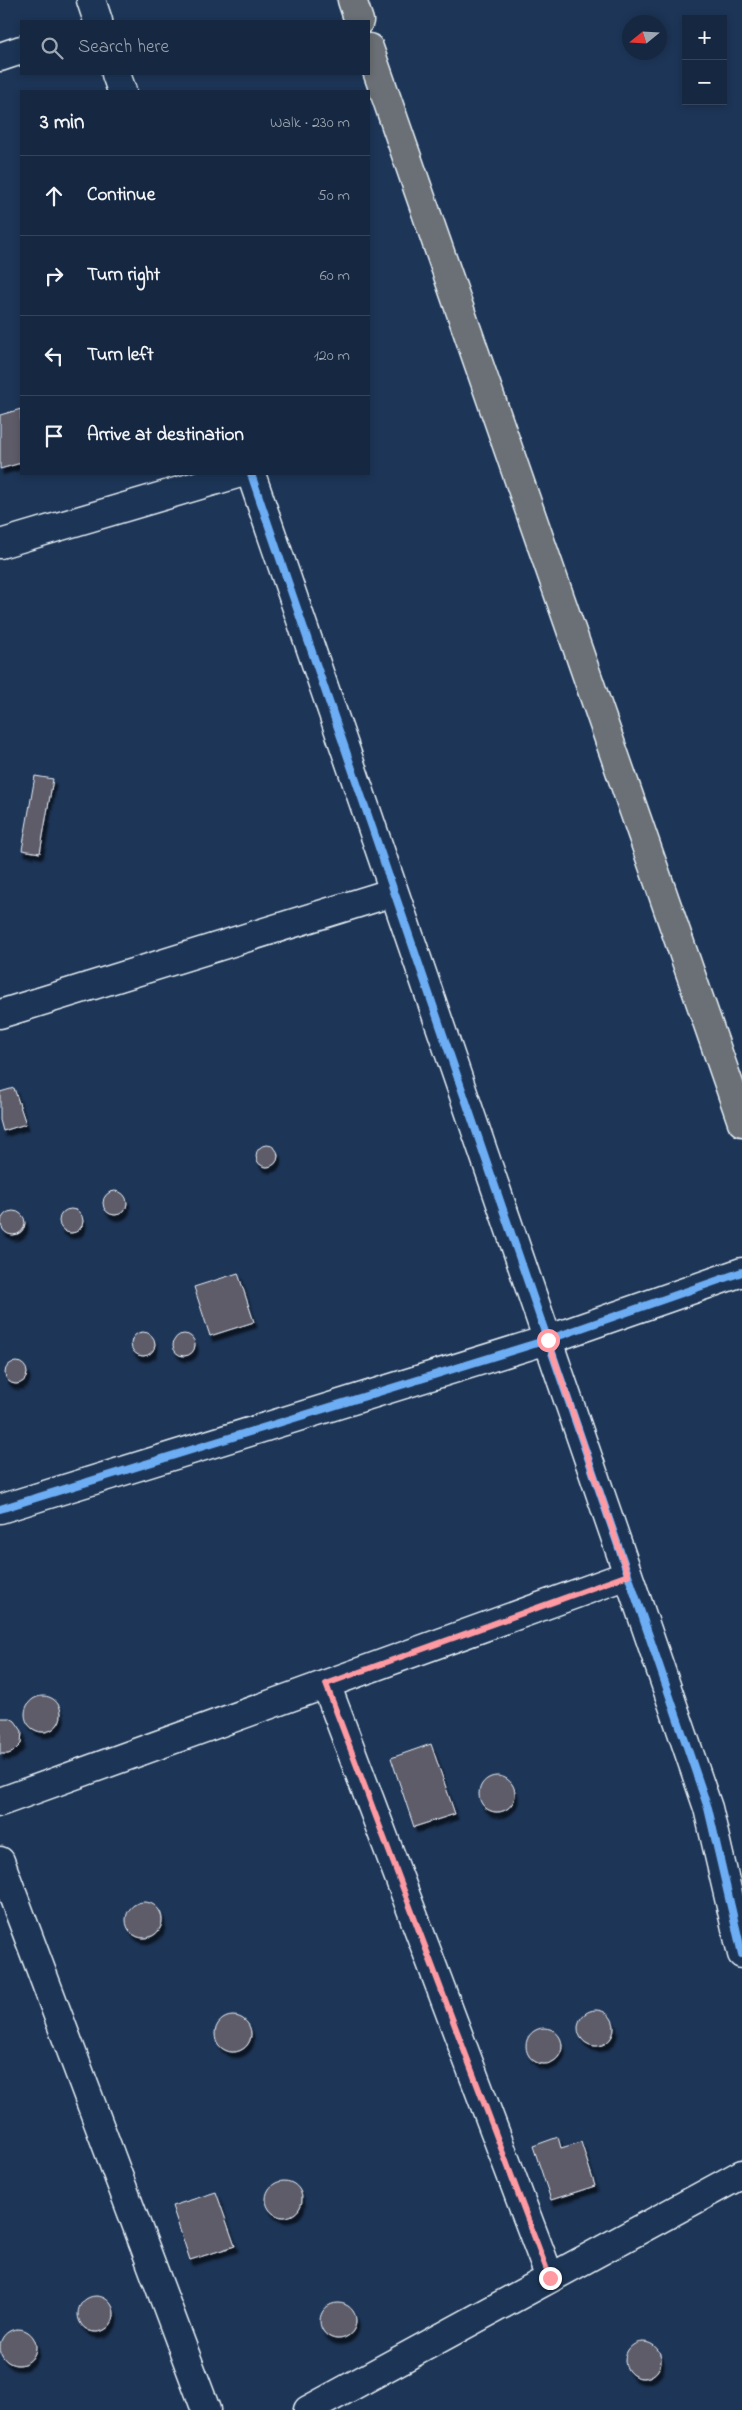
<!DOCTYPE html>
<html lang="en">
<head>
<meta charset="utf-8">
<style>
  :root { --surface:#162841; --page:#23344c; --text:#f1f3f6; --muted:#9ea6b1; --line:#35445a }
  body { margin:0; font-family:"Indie Flower",sans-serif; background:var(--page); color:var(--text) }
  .controls { position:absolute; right:15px; top:15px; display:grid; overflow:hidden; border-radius:0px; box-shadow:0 2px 8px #0003 }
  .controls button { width:45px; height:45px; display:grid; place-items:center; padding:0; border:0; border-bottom:1px solid var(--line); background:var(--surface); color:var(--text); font:25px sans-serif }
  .compass { position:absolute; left:622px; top:15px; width:45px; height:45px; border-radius:50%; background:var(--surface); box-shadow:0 2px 8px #0003; rotate:252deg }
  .stop { position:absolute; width:15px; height:15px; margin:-11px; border:4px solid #ff9aa2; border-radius:50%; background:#fff }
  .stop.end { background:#ff9aa2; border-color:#fff; box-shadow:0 1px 5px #0008 }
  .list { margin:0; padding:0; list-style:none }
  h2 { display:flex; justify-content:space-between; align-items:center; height:65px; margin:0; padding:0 20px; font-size:21px }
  h2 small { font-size:16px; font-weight:400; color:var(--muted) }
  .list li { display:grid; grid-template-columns:32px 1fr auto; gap:15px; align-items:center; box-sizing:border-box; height:80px; padding:0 20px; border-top:1px solid var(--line) }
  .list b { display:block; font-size:19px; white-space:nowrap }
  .list em { font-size:16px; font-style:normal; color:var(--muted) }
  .icon { flex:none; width:28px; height:28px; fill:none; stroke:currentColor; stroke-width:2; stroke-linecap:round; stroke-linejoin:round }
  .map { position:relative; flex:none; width:742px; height:2410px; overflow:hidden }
  .search { position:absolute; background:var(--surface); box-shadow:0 2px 8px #0003; left:20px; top:20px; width:350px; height:55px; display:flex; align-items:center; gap:12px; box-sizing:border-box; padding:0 18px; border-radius:0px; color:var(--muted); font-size:19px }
  .panel { position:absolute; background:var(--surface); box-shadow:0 2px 8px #0003; left:20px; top:90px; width:350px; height:385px; border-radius:0px }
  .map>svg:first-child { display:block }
  .building { fill:#5f5c6b; stroke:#e8f1f8; filter:url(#shadow) }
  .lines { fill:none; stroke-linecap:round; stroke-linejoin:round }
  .minor-casing { stroke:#e8f1f8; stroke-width:31 }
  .major-casing { stroke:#e8f1f8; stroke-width:31 }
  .minor { stroke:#1d3557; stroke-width:28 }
  .major { stroke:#6a7074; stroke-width:28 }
  .cycleway-casing { stroke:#1d3557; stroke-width:11 }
  .cycleway { stroke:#6dadf4; stroke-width:8 }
  .route { stroke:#ff9aa2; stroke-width:6 }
</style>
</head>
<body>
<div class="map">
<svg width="742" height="2410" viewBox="0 0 742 2410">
  <defs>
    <filter id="shadow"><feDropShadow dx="3" dy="5.5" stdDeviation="1" flood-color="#0009"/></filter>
  </defs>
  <rect width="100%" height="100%" fill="#1d3557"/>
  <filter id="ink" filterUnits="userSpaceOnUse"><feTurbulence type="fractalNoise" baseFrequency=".02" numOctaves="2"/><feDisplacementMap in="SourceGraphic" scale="10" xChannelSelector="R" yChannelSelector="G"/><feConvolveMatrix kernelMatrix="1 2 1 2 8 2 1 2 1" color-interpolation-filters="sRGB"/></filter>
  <g filter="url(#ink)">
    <path class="building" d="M21,409V463L0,469V415Z
      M35,776L53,779L40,853L22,850Z
      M14,1088L26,1124L3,1131L0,1120V1092Z
      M256 1156a11 11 0 1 1 22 0a11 11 0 1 1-22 0Z
      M103 1203a12 12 0 1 1 24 0a12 12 0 1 1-24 0Z
      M59 1221a12 12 0 1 1 24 0a12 12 0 1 1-24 0Z
      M1 1223a12 12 0 1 1 24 0a12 12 0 1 1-24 0Z
      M238,1273L254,1322L210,1336L194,1287Z
      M131 1344a12 12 0 1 1 24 0a12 12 0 1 1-24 0Z
      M173 1345a11 11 0 1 1 22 0a11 11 0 1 1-22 0Z
      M5 1373a11 11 0 1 1 22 0a11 11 0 1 1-22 0Z
      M25 1714a18 18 0 1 1 36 0a18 18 0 1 1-36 0Z
      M0,1718H10L15,1721L22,1731L21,1744L13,1752L8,1754H0Z
      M431,1744L455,1814L414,1827L391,1758Z
      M479 1794a18 18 0 1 1 36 0a18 18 0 1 1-36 0Z
      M126 1920a18 18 0 1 1 36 0a18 18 0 1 1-36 0Z
      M578 2028a18 18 0 1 1 36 0a18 18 0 1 1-36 0Z
      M215 2034a18 18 0 1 1 36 0a18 18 0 1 1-36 0Z
      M526 2046a18 18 0 1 1 36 0a18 18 0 1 1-36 0Z
      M558,2137L561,2148L581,2142L595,2186L551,2200L533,2146Z
      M266 2199a18 18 0 1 1 36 0a18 18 0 1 1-36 0Z
      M216,2192L235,2246L190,2260L172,2206Z
      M78 2314a18 18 0 1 1 36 0a18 18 0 1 1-36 0Z
      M320 2321a18 18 0 1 1 36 0a18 18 0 1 1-36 0Z
      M0 2347a18 18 0 1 1 36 0a18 18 0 1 1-36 0Z
      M625 2360a18 18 0 1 1 36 0a18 18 0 1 1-36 0Z"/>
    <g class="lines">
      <defs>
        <path id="minor" d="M91,0L98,21
          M0,57L21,50
          M116,74L122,91
          M251,474L708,1808L742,1954
          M0,544L237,474
          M0,1014L394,892
          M0,1509L547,1340L742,1272
          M326,1684L550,2278
          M0,1802L628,1575
          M0,1861L206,2410
          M308,2410L742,2174"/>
        <path id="major" d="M352,0L359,21
          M369,48L742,1122"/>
      </defs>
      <use href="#minor" class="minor-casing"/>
      <use href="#major" class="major-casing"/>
      <use href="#minor" class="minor"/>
      <use href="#major" class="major"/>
      <defs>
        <path id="cycleway" d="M251,474L708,1808L742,1954
          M0,1509L547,1340L742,1272"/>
      </defs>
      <use href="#cycleway" class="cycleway-casing"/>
      <use href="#cycleway" class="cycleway"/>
    </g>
  </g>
  <g class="lines" filter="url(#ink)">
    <path class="route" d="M548,1340L628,1575L326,1684L550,2278"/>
  </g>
</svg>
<div class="controls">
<button>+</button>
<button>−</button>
</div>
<svg class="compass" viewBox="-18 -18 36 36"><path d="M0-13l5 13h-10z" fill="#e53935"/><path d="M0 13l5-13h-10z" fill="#9ea6b1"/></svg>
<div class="stop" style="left:548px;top:1340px"></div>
<div class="stop end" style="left:550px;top:2278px"></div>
<div class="search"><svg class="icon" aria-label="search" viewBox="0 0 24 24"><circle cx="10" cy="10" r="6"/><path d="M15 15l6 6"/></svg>Search here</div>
<section class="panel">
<h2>3 min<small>Walk · 230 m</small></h2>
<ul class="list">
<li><svg class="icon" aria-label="ahead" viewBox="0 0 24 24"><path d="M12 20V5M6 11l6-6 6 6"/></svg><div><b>Continue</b></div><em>50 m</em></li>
<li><svg class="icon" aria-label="right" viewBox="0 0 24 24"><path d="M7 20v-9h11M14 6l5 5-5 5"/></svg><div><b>Turn right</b></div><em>60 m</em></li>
<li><svg class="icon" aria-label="left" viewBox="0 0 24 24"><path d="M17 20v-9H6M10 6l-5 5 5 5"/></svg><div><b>Turn left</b></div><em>120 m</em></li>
<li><svg class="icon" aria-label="arrive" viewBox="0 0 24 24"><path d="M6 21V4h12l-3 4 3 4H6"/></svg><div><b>Arrive at destination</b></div></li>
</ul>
</section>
</div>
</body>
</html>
